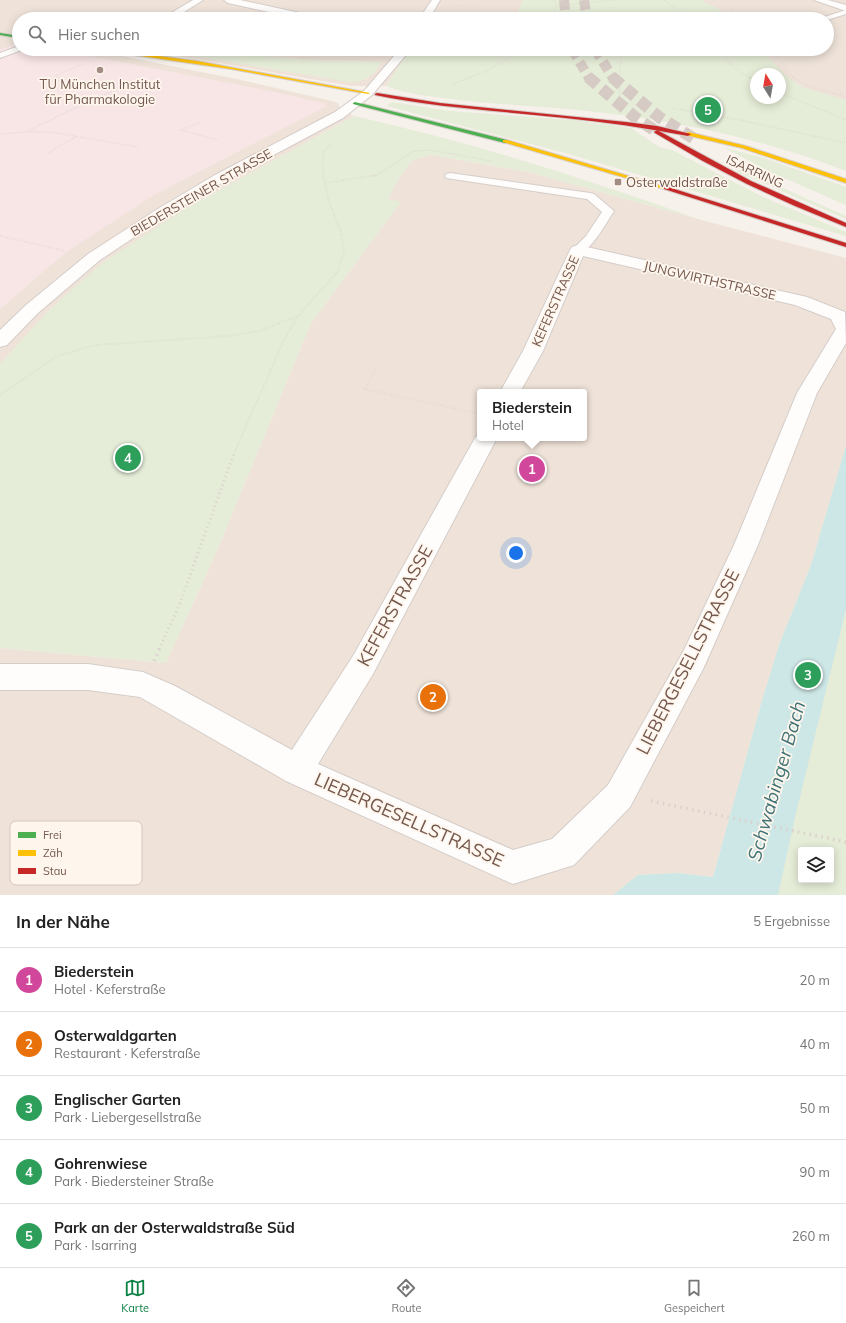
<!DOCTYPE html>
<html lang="de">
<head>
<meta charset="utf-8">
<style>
  :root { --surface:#fff; --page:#f6f6f6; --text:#222; --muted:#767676; --line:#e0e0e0; --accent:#0b8043 }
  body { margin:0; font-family:Mulish,sans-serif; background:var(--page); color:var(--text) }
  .controls { position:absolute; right:12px; bottom:12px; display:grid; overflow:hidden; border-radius:4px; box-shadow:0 2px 10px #0003 }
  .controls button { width:36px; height:36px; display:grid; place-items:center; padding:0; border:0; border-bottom:1px solid var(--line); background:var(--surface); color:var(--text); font:20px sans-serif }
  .compass { position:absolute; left:750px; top:68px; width:36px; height:36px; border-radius:50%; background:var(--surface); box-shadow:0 2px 10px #0003; rotate:349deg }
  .you { position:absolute; left:516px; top:553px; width:14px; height:14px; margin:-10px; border:3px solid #fff; border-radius:50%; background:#1a73e8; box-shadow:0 0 0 6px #1a73e833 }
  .badge { display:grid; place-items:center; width:26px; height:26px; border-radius:50%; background:var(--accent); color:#fff; font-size:13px; font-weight:700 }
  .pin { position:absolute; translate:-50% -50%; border:2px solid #fff; box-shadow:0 1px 4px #0006 }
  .popup { position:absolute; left:477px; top:389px; width:110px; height:52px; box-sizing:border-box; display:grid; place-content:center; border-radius:4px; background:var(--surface); filter:drop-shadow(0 1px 3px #0005); font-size:13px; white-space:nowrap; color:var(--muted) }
  .popup b { font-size:15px; color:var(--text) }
  .popup::after { content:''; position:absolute; left:50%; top:100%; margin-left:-8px; border:8px solid transparent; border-top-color:var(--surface) }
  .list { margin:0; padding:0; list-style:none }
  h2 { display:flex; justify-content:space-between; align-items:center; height:52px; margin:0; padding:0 16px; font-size:17px }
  h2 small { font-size:13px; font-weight:400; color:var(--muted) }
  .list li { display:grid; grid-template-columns:26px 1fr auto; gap:12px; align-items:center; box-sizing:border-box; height:64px; padding:0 16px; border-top:1px solid var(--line) }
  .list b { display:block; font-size:15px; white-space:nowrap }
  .list p { margin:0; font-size:13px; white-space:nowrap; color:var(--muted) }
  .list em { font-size:13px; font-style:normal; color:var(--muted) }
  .icon { flex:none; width:22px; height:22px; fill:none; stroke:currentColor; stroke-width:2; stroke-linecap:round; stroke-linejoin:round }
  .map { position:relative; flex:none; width:846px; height:895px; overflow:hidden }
  .search { position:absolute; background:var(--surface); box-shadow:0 2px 10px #0003; left:12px; right:12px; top:12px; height:44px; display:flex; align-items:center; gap:10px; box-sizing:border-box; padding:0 14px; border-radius:22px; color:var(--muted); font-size:15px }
  .sheet { height:372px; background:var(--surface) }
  nav { display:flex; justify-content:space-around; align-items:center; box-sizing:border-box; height:56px; border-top:1px solid var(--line); background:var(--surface); font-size:11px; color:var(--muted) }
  nav a { display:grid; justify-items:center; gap:2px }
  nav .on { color:var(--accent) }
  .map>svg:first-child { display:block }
  .residential { fill:#efe3d9; fill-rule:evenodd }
  .medical { fill:#f8e5e6 }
  .green { fill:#e5ecd7; fill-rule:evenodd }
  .water { fill:#cde6e6 }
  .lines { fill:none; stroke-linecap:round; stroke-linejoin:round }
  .highway-tunnel-far1 { stroke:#d6cac4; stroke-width:10; stroke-dasharray:10 5; stroke-linecap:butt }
  .highway-tunnel { stroke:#d6cac4; stroke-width:12; stroke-dasharray:12 6; stroke-linecap:butt }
  .lane-casing { stroke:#d5cdc9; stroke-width:2 }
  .street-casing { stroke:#d5cdc9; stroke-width:2 }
  .fast-casing { stroke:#d6cdc8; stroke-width:2 }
  .slow-casing { stroke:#d6cdc8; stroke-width:2 }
  .jam-casing { stroke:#d6cdc8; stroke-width:2 }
  .path-far4 { stroke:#dad1ce; stroke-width:1; stroke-dasharray:0.5 1.5; stroke-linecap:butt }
  .path-far3 { stroke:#dad1ce; stroke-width:1.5; stroke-dasharray:0.5 1.5; stroke-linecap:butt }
  .path-far2 { stroke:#dad1ce; stroke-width:2; stroke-dasharray:0.5 2; stroke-linecap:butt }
  .path-far1 { stroke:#dad1ce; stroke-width:3; stroke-dasharray:1 3.5; stroke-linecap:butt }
  .path { stroke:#dad1ce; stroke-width:3.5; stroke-dasharray:1.5 4.5; stroke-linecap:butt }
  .lane { fill:#fefdfc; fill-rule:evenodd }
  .street { fill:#fefdfc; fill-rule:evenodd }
  .fast { fill:#4caf50; fill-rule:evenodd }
  .slow { fill:#ffc107; fill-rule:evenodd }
  .jam { fill:#c62828; fill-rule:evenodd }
  .poi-dot { fill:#a28d84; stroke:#fef6ed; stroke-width:1.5 }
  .labels { text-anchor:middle; stroke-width:3.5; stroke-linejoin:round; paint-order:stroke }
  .far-poi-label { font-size:13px; fill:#74574d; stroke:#fef6ed }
  .far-street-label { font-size:13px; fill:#74574d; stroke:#fef6ed }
  .near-street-label { font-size:18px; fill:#74574d; stroke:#fef6ed }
  .near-water-label { font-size:19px; font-style:italic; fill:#417478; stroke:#fef6ed }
  .key { fill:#fef6ed; stroke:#d5c6bd; stroke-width:1 }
  .key-label { font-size:11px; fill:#74574d }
</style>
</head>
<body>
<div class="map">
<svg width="846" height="895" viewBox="0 0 846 895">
  <rect width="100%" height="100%" fill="#f6f1eb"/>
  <path class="residential" d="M0,0H523L515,19H19V49H87L241,80L332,101L338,103L340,108L354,116L182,211L0,364Z
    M693,0H846V108L780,82V74L733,49H827V19H708Z
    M96,49H411L386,86H351L155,52Z
    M431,155L529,172L698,219L846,258V446L811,565L779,645L761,704L713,877L677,873L638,875L613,895H0V648L166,663L216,553L311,323L400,203L387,200L399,178L413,160ZM480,392H584V438H480Z"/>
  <path class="medical" d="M15,44L19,45V49H45L106,59L265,90L323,103L327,106L154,195L65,253L0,309V50Z"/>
  <path class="green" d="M523,0H701L719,9L725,19H515Z
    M151,49H190L307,60L382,62C373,75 366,83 349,82Z
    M411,49H753L767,56L785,75L802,87L846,100V171C763,139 675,120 587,111C541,106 496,105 451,99C428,96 406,94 386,86ZM756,74H780V98H756Z
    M392,102L450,111L571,120L631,128L659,147L672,150L761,196L846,232V236L569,154L387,106Z
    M354,116C470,142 585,178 698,219L529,172L431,155L413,160L399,178L388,199L401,202L311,323L216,553L166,663L0,648V364L50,309L102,263L182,211Z
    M725,148L764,158L846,187V205L768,171Z
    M742,170L846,216V219L736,171Z
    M846,446V895H613L638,875L677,873L713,877L761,704L779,645L811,565ZM801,850H831V880H801Z"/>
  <path class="water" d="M846,446V609L796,813L778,895H613L638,875L677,873L713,877L761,704L779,645L811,565Z"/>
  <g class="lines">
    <path class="highway-tunnel-far1" d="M564,0L566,19
      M584,0L587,19
      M572,49L589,78
      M595,49L613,78"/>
    <path class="highway-tunnel" d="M588,77L636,118L657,132
      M612,77L659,117L696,140"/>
    <defs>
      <path id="lane" d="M846,10V14L827,20L818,19Z
        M19,46V49L22,50L0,58V53Z
        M450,173L590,193L594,194L614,211C606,223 592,250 578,254L572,250L586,236L602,212L587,199L446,178L445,176L446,174Z"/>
      <path id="street" d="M193,0H203L173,19H161Z
        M224,0H240L314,16L319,19H301L228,3Z
        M432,0H440L429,19H419Z
        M814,0H828L846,5V11Z
        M400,49H411L372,95L343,118L225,181L166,216L100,260L38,313L7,345L0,347V330L26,305L88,254L156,210L215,175L335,112L364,91Z
        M578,245L807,297L845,312L846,343L817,393L758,545L704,667L630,807L574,865L513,884L286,781L140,697L88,690H0V664H88L143,672L175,686L292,750L353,656L475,438L480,432V438H497L373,674L318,764L513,850L552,839L608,785L684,650L734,545L797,393L836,329L831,319L795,305L583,256L543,351L520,392H500L523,351L570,250L572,247Z"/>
      <path id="fast" d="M0,33L19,36V38L0,35Z
        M355,102L507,140L508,141L505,143L353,104V103Z"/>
      <path id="slow" d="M92,49L128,52L197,61L370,93L368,94L231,69Z
        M688,132L746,146L846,179V183L742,148L686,135L685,134Z
        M503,140H507L669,188L664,189L503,142Z"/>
      <path id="jam" d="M377,93L440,103L626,122L657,126L691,134L688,136C647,128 606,122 565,118C502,111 438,108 375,95V94Z
        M657,130L751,181L846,223V227L795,206L747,184L701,160L655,133L654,132Z
        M664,187H668L846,243V247L664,189Z"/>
    </defs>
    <use href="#lane" class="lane-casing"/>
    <use href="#street" class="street-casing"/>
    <use href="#fast" class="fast-casing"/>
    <use href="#slow" class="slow-casing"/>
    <use href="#jam" class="jam-casing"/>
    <path class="path-far4" d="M664,0L690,19
      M454,5L472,7L483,5L486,0
      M556,6L615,0
      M730,8L734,11L730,15L736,19
      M552,19L556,6L554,0
      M718,49L734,68L751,78
      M766,49L778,58L794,78
      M299,58L370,60
      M57,78L55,76L82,64
      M468,78L486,71L524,49
      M620,78L621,49"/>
    <path class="path-far3" d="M56,77L60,82
      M749,77L756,81
      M792,77L808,86L846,97
      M453,84L471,77
      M114,91L95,98L26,132H51L138,147
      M780,93L846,120
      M620,102V77
      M672,108L740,120L846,143
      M200,122L181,130L218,140
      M0,134L26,132
      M48,153L77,136
      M323,176V152L332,144
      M372,176L377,175L414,151L430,150L492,161"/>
    <path class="path-far2" d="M326,183L377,175
      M0,236L66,251
      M376,369L365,389L480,414
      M0,395L57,356L96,345L228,336L259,331L298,316
      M234,454L283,342L298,316L338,271L344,252L341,232L328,199L323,175"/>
    <path class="path-far1" d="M159,649L179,606L234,453"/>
    <path class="path" d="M154,661L160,648
      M651,801L846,842"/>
    <use href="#lane" class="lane"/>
    <use href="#street" class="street"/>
    <use href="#fast" class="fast"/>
    <use href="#slow" class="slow"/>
    <use href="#jam" class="jam"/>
  </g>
  <g class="poi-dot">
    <circle cx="100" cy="70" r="4"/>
    <rect x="614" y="178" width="8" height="8" rx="2"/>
  </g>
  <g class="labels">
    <g class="far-poi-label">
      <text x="100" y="89">TU München Institut<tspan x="100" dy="15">für Pharmakologie</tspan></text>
      <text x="626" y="187" text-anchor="start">Osterwaldstraße</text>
    </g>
    <g class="far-street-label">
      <text transform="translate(755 171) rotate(25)" y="5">ISARRING</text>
      <text transform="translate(201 192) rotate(-30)" y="5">BIEDERSTEINER STRASSE</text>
      <text transform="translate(710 280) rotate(13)" y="5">JUNGWIRTHSTRASSE</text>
      <text transform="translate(555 301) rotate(-66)" y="5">KEFERSTRASSE</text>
    </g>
    <g class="near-street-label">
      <text transform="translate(395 606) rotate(-61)" y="6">KEFERSTRASSE</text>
      <text transform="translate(688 662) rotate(-63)" y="6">LIEBERGESELLSTRASSE</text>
      <text transform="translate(409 820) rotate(24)" y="6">LIEBERGESELLSTRASSE</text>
    </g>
    <g class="near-water-label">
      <text transform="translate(776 781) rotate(-74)" y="7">Schwabinger Bach</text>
    </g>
  </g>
  <rect x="10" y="821" width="132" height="64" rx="6" class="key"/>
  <rect x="18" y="832" width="18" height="6" fill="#4caf50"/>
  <rect x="18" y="850" width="18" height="6" fill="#ffc107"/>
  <rect x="18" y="868" width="18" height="6" fill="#c62828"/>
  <g class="key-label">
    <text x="43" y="839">Frei</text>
    <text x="43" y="857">Zäh</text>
    <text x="43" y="875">Stau</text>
  </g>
</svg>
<div class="controls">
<button><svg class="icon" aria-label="layers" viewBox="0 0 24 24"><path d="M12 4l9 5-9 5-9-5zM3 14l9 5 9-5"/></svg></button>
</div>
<svg class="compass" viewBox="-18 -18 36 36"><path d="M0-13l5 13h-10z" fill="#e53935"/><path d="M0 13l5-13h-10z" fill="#767676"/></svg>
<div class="you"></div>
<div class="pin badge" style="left:532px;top:469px;background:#d1479c">1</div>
<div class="popup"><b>Biederstein</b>Hotel</div>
<div class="pin badge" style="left:433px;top:697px;background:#e8710a">2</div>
<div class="pin badge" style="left:808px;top:675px;background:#2e9e5b">3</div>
<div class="pin badge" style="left:128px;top:458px;background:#2e9e5b">4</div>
<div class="pin badge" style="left:708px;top:110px;background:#2e9e5b">5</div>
<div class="search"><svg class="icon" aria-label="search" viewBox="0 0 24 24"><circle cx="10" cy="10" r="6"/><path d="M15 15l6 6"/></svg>Hier suchen</div>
</div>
<section class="sheet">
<h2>In der Nähe<small>5 Ergebnisse</small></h2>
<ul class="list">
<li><span class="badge" style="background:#d1479c">1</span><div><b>Biederstein</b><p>Hotel · Keferstraße</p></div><em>20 m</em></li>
<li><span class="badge" style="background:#e8710a">2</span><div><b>Osterwaldgarten</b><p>Restaurant · Keferstraße</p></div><em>40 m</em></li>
<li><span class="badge" style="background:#2e9e5b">3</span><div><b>Englischer Garten</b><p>Park · Liebergesellstraße</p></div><em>50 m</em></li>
<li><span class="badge" style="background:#2e9e5b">4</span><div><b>Gohrenwiese</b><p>Park · Biedersteiner Straße</p></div><em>90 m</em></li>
<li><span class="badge" style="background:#2e9e5b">5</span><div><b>Park an der Osterwaldstraße Süd</b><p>Park · Isarring</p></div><em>260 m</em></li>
</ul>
</section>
<nav>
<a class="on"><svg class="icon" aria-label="map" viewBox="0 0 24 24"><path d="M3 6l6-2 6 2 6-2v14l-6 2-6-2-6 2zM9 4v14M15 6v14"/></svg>Karte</a>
<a><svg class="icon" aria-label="directions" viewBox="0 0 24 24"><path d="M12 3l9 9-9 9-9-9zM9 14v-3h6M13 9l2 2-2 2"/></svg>Route</a>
<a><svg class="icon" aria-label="saved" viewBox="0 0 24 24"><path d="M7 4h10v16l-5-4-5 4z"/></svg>Gespeichert</a>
</nav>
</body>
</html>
